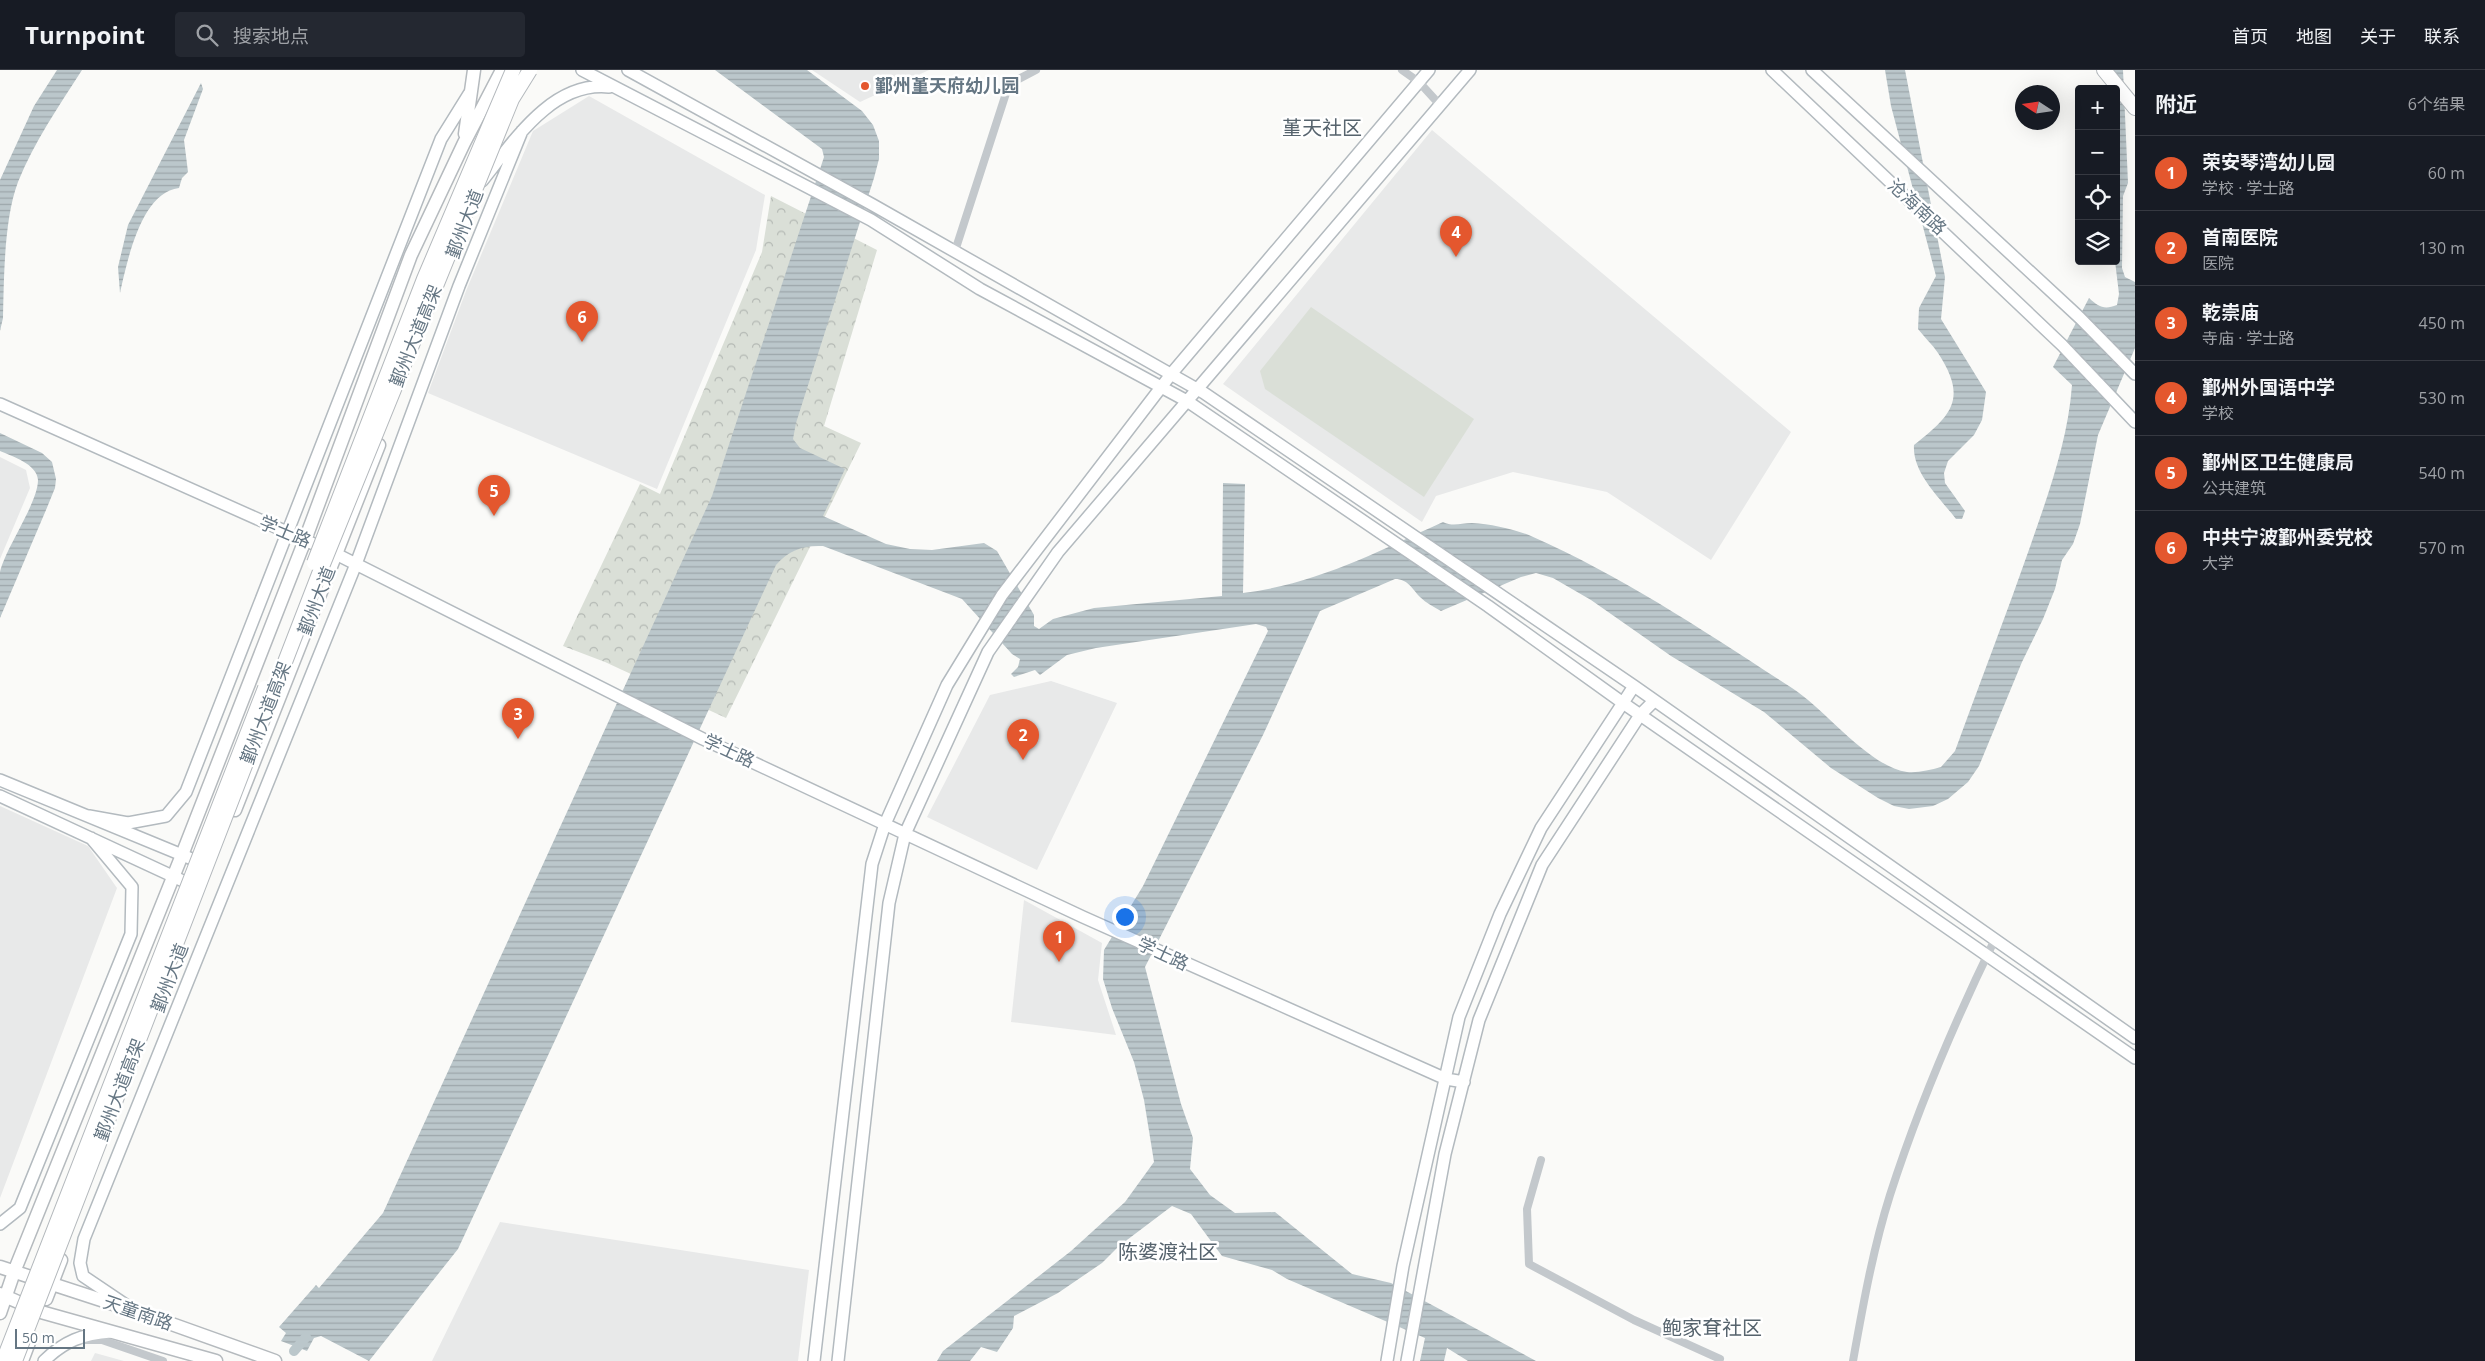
<!DOCTYPE html>
<html lang="zh">
<head>
<meta charset="utf-8">
<style>
  :root { --surface:#171b24; --page:#242831; --text:#f1f3f6; --muted:#9ea1a6; --line:#363941; --accent:#e4572e }
  body { margin:0; font-family:"Open Sans","Noto Sans SC",sans-serif; background:var(--page); color:var(--text) }
  .controls { position:absolute; right:15px; top:15px; display:grid; overflow:hidden; border-radius:5px; box-shadow:0 5px 20px #0002 }
  .controls button { width:45px; height:45px; display:grid; place-items:center; padding:0; border:0; border-bottom:1px solid var(--line); background:var(--surface); color:var(--text); font:25px sans-serif }
  .compass { position:absolute; left:2015px; top:15px; width:45px; height:45px; border-radius:50%; background:var(--surface); box-shadow:0 5px 20px #0002; rotate:282deg }
  .scale { position:absolute; left:15px; bottom:12px; width:70px; box-sizing:border-box; padding-left:5px; border:2px solid #657683; border-top:0; font-size:14px; line-height:18px; white-space:nowrap; color:#657683; -webkit-text-stroke:4px #fff; paint-order:stroke }
  .you { position:absolute; left:1124px; top:846px; width:18px; height:18px; margin:-12px; border:4px solid #fff; border-radius:50%; background:#1a73e8; box-shadow:0 0 0 8px #1a73e833 }
  .badge { display:grid; place-items:center; width:32px; height:32px; border-radius:50%; background:var(--accent); color:#fff; font-size:16px; font-weight:700 }
  .pin { position:absolute; translate:-50% -41px; filter:drop-shadow(0 1px 2px #0008) }
  .pin::after { content:''; position:absolute; top:26px; width:18px; height:15px; background:inherit; clip-path:polygon(0 0,100% 0,50% 100%) }
  .list { margin:0; padding:0; list-style:none }
  h2 { display:flex; justify-content:space-between; align-items:center; height:65px; margin:0; padding:0 20px; font-size:21px }
  h2 small { font-size:16px; font-weight:400; color:var(--muted) }
  .list li { display:grid; grid-template-columns:32px 1fr auto; gap:15px; align-items:center; box-sizing:border-box; height:75px; padding:0 20px; border-top:1px solid var(--line) }
  .list b { display:block; font-size:19px; white-space:nowrap }
  .list p { margin:0; font-size:16px; white-space:nowrap; color:var(--muted) }
  .list em { font-size:16px; font-style:normal; color:var(--muted) }
  .icon { flex:none; width:28px; height:28px; fill:none; stroke:currentColor; stroke-width:2; stroke-linecap:round; stroke-linejoin:round }
  .map { position:relative; flex:none; width:2135px; height:1291px; overflow:hidden }
  header { display:flex; align-items:center; gap:30px; box-sizing:border-box; height:70px; padding:0 25px; background:var(--surface); border-bottom:1px solid var(--line) }
  header strong { font-size:24px }
  nav { display:flex; gap:28px; margin-inline-start:auto; font-size:18px }
  .search { width:350px; height:45px; background:var(--page); display:flex; align-items:center; gap:12px; box-sizing:border-box; padding:0 18px; border-radius:5px; color:var(--muted); font-size:19px }
  main { display:flex }
  aside { flex:1; background:var(--surface) }
  .map>svg:first-child { display:block }
  .built { fill:#e8e9e9 }
  .grass { fill:#dadfd7 }
  .park { fill:url(#park-crowns) }
  .water { fill:url(#water-rules) }
  .lines { fill:none; stroke-linecap:round; stroke-linejoin:round }
  .canal { stroke:#bbc7cb; stroke-width:10 }
  .secondary-casing { stroke:#b3babf; stroke-width:14 }
  .primary-casing { stroke:#b5babe; stroke-width:15 }
  .highway-casing { stroke:#b4b9bd; stroke-width:16 }
  .street { stroke:#c3c8cc; stroke-width:8 }
  .secondary { stroke:#fff; stroke-width:11 }
  .primary { stroke:#fff; stroke-width:12 }
  .highway { stroke:#fff; stroke-width:14 }
  .highway-bridge-casing { stroke:#b4b9bd; stroke-width:16; stroke-linecap:butt }
  .highway-bridge { stroke:#fff; stroke-width:14 }
  .poi-dot { fill:#e4572e; stroke:#fff; stroke-width:2 }
  .labels { text-anchor:middle; stroke-width:5; stroke-linejoin:round; paint-order:stroke }
  .poi-label { font-size:18px; font-weight:bold; fill:#657683; stroke:#fff; text-anchor:start }
  .street-label { font-size:18px; fill:#657683; stroke:#fff }
  .quarter-label { font-size:20px; fill:#57646e; stroke:#fff }
</style>
</head>
<body>
<header>
<strong>Turnpoint</strong>
<div class="search"><svg class="icon" aria-label="search" viewBox="0 0 24 24"><circle cx="10" cy="10" r="6"/><path d="M15 15l6 6"/></svg>搜索地点</div>
<nav><a>首页</a><a>地图</a><a>关于</a><a>联系</a></nav>
</header>
<main>
<div class="map">
<svg width="2135" height="1291" viewBox="0 0 2135 1291">
  <defs>
    <pattern id="park-crowns" width="20" height="18" patternUnits="userSpaceOnUse" patternTransform="scale(1.25)"><rect width="20" height="18" fill="#dadfd7"/><path d="M2 6a3 3 0 1 1 6 0M12 15a3 3 0 1 1 6 0" fill="none" stroke="#b4b9b4"/></pattern>
    <pattern id="water-rules" width="6" height="5" patternUnits="userSpaceOnUse" patternTransform="scale(1.25)"><rect width="6" height="5" fill="#bbc7cb"/><path d="M0 2.5h6" fill="none" stroke="#9ca6aa"/></pattern>
  </defs>
  <rect width="100%" height="100%" fill="#fafaf8"/>
  <path class="built" d="M812,0H929L860,32Z
    M589,26L765,125L756,180L657,419L428,323L466,221L533,61Z
    M1432,60L1791,362L1711,490L1607,422L1513,402L1436,426L1422,452L1223,314Z
    M0,387L26,400L30,418L0,489Z
    M1051,611L1117,633L1037,800L927,747L990,625Z
    M0,736L88,776L117,818L0,1128Z
    M1024,830L1102,873L1098,910L1116,965L1011,952Z
    M500,1152L809,1200L798,1291H432Z
    M95,1283L124,1291H91Z"/>
  <path class="grass" d="M1311,237L1474,349L1424,427L1265,319L1260,301Z"/>
  <path class="park" d="M771,126L877,180L824,356L861,373L726,648L605,592L563,576L640,414L660,424L762,182Z"/>
  <path class="water" d="M57,0H82C59,36 34,72 18,112C4,149 4,208 3,248L0,261V110L34,36Z
    M715,0H807L862,41L873,55L879,71V89L874,108L796,353L793,369L800,378L845,399L823,446L886,474L910,479L932,480L984,473L997,481L1034,545V556L1039,559L1053,549L1094,538L1222,526L1223,413L1245,414L1243,523C1316,514 1377,482 1443,452C1453,457 1461,453 1472,453C1491,454 1514,459 1531,466C1624,507 1707,563 1792,618C1825,639 1869,697 1907,702C1918,703 1930,700 1941,697L1955,681C1980,612 2007,543 2031,474C2049,422 2068,370 2072,315L2053,297L2089,228C2099,237 2104,240 2117,235L2119,224L2115,191L2116,19L2112,0H2123L2128,113L2123,126L2122,198L2125,207L2135,212V278L2098,365L2080,454L2073,474L2062,490L2055,519L2043,549L2022,592L1979,696L1968,712L1948,729L1933,736L1909,739L1894,736L1878,728L1831,698L1764,642L1671,586L1591,530L1553,508L1536,503L1521,507L1441,541C1434,537 1426,533 1420,527C1412,519 1408,509 1395,509L1320,541L1263,665L1145,897L1181,1034L1193,1068L1190,1099L1210,1125L1235,1143L1275,1142L1352,1204L1391,1213L1536,1291H1468L1447,1278L1444,1291H1420L1425,1268L1287,1209L1272,1200L1222,1186L1191,1144L1172,1136L1119,1176L1102,1193L1058,1223L1014,1246L1013,1258L997,1282L981,1277L970,1291H937L943,1281L1071,1181L1125,1132L1154,1092L1144,1030L1134,992L1112,938L1103,909L1104,880L1143,816L1268,561L1266,557L1256,554L1096,578L1067,585L1040,605L1035,600L1014,607L1011,604L1018,597L1020,589L1012,584L962,529L823,476C803,475 789,480 776,495L458,1179L369,1291L321,1266L314,1268L307,1281L281,1271L286,1263L279,1257L316,1215L319,1218L383,1143L712,426L824,87L822,79Z
    M1885,0H1905L1945,207L1941,249L1986,322L1982,350L1974,365L1948,391L1944,403L1945,413L1965,441L1962,449H1956C1940,428 1912,403 1914,375C1952,345 1968,329 1938,283C1932,274 1924,267 1918,259L1919,238L1936,206L1891,36Z
    M201,13L203,19L184,70L188,102L182,108L179,118C141,122 127,192 120,223L118,197L128,155Z
    M0,363L42,383L52,392L56,409L55,418L46,440L0,548C0,534 0,516 0,502C6,477 38,433 38,410C37,394 12,386 0,381Z"/>
  <g class="lines">
    <path class="canal" d="M294,1281L306,1267"/>
    <defs>
      <path id="secondary" d="M582,0L871,150L980,219L1187,331L1488,536L1623,633L2135,988
        M628,0L873,135L1204,323L1634,616L2135,968
        M1772,0L2062,275L2135,352
        M1812,0L2080,248L2135,304
        M482,111C514,71 552,11 609,17
        M0,334L336,484L703,669L1083,847L1446,1009L1464,1012
        M0,710L204,794
        M0,726L196,817
        M89,746L128,753L166,746L186,722L441,69L469,24
        M0,1154L20,1138L131,864L132,817L91,768
        M126,1235L83,1206L80,1193L84,1169L356,494L459,216L522,61
        M44,1291C64,1271 83,1264 111,1262
        M814,1291L872,794L885,754L947,615L1002,525L1172,303L1429,0
        M838,1291L889,833L905,764L988,582L1058,482L1470,0
        M1387,1291L1403,1196L1459,947L1500,844L1541,758L1634,616
        M1407,1291L1445,1084L1479,950L1542,795L1640,645L1654,631"/>
      <path id="primary" d="M465,64L474,0
        M235,740L379,375
        M0,1197L138,1242L275,1291
        M0,1224L41,1242L216,1291
        M46,1229L61,1190
        M0,1243L14,1202L182,785L305,470L411,185L464,73L502,0
        M22,1291L31,1267"/>
      <path id="highway" d="M2104,0L2135,38"/>
    </defs>
    <use href="#secondary" class="secondary-casing"/>
    <use href="#primary" class="primary-casing"/>
    <use href="#highway" class="highway-casing"/>
    <path class="street" d="M1402,0L1419,12L1440,35
      M955,181L1009,14L1036,0
      M1541,1090L1527,1139L1529,1194L1634,1250L1720,1289L1719,1291
      M82,1270H102L163,1291
      M1853,1291C1863,1235 1873,1179 1890,1125C1918,1038 1955,951 1995,869"/>
    <use href="#secondary" class="secondary"/>
    <use href="#primary" class="primary"/>
    <use href="#highway" class="highway"/>
    <defs>
      <path id="highway-bridge" d="M314,493L424,209L513,0
        M3,1291L265,618
        M15,1291L319,504L512,29L530,0"/>
    </defs>
    <use href="#highway-bridge" class="highway-bridge-casing"/>
    <use href="#highway-bridge" class="highway-bridge"/>
  </g>
  <circle class="poi-dot" cx="865" cy="16" r="5"/>
  <g class="labels">
    <g class="poi-label">
      <text x="875" y="22">鄞州堇天府幼儿园</text>
    </g>
    <g class="street-label">
      <text transform="translate(1917 137) rotate(43)" y="6">沧海南路</text>
      <text transform="translate(465 154) rotate(-69)" y="6">鄞州大道</text>
      <text transform="translate(416 266) rotate(-68)" y="6">鄞州大道高架</text>
      <text transform="translate(285 462) rotate(23)" y="6">学士路</text>
      <text transform="translate(317 531) rotate(-69)" y="6">鄞州大道</text>
      <text transform="translate(266 643) rotate(-69)" y="6">鄞州大道高架</text>
      <text transform="translate(729 681) rotate(25)" y="6">学士路</text>
      <text transform="translate(1163 884) rotate(25)" y="6">学士路</text>
      <text transform="translate(170 908) rotate(-69)" y="6">鄞州大道</text>
      <text transform="translate(120 1020) rotate(-69)" y="6">鄞州大道高架</text>
      <text transform="translate(138 1243) rotate(19)" y="6">天童南路</text>
    </g>
    <g class="quarter-label">
      <text x="1322" y="65">堇天社区</text>
      <text x="1168" y="1189">陈婆渡社区</text>
      <text x="1712" y="1265">鲍家耷社区</text>
    </g>
  </g>
</svg>
<div class="controls">
<button>+</button>
<button>−</button>
<button><svg class="icon" aria-label="locate" viewBox="0 0 24 24"><circle cx="12" cy="12" r="6"/><path d="M12 2v4M12 18v4M2 12h4M18 12h4"/></svg></button>
<button><svg class="icon" aria-label="layers" viewBox="0 0 24 24"><path d="M12 4l9 5-9 5-9-5zM3 14l9 5 9-5"/></svg></button>
</div>
<svg class="compass" viewBox="-18 -18 36 36"><path d="M0-13l5 13h-10z" fill="#e53935"/><path d="M0 13l5-13h-10z" fill="#9ea1a6"/></svg>
<div class="scale">50 m</div>
<div class="you"></div>
<div class="pin badge" style="left:1059px;top:892px">1</div>
<div class="pin badge" style="left:1023px;top:690px">2</div>
<div class="pin badge" style="left:518px;top:669px">3</div>
<div class="pin badge" style="left:1456px;top:187px">4</div>
<div class="pin badge" style="left:494px;top:446px">5</div>
<div class="pin badge" style="left:582px;top:272px">6</div>
</div>
<aside>
<h2>附近<small>6个结果</small></h2>
<ul class="list">
<li><span class="badge">1</span><div><b>荣安琴湾幼儿园</b><p>学校 · 学士路</p></div><em>60 m</em></li>
<li><span class="badge">2</span><div><b>首南医院</b><p>医院</p></div><em>130 m</em></li>
<li><span class="badge">3</span><div><b>乾崇庙</b><p>寺庙 · 学士路</p></div><em>450 m</em></li>
<li><span class="badge">4</span><div><b>鄞州外国语中学</b><p>学校</p></div><em>530 m</em></li>
<li><span class="badge">5</span><div><b>鄞州区卫生健康局</b><p>公共建筑</p></div><em>540 m</em></li>
<li><span class="badge">6</span><div><b>中共宁波鄞州委党校</b><p>大学</p></div><em>570 m</em></li>
</ul>
</aside>
</main>
</body>
</html>
